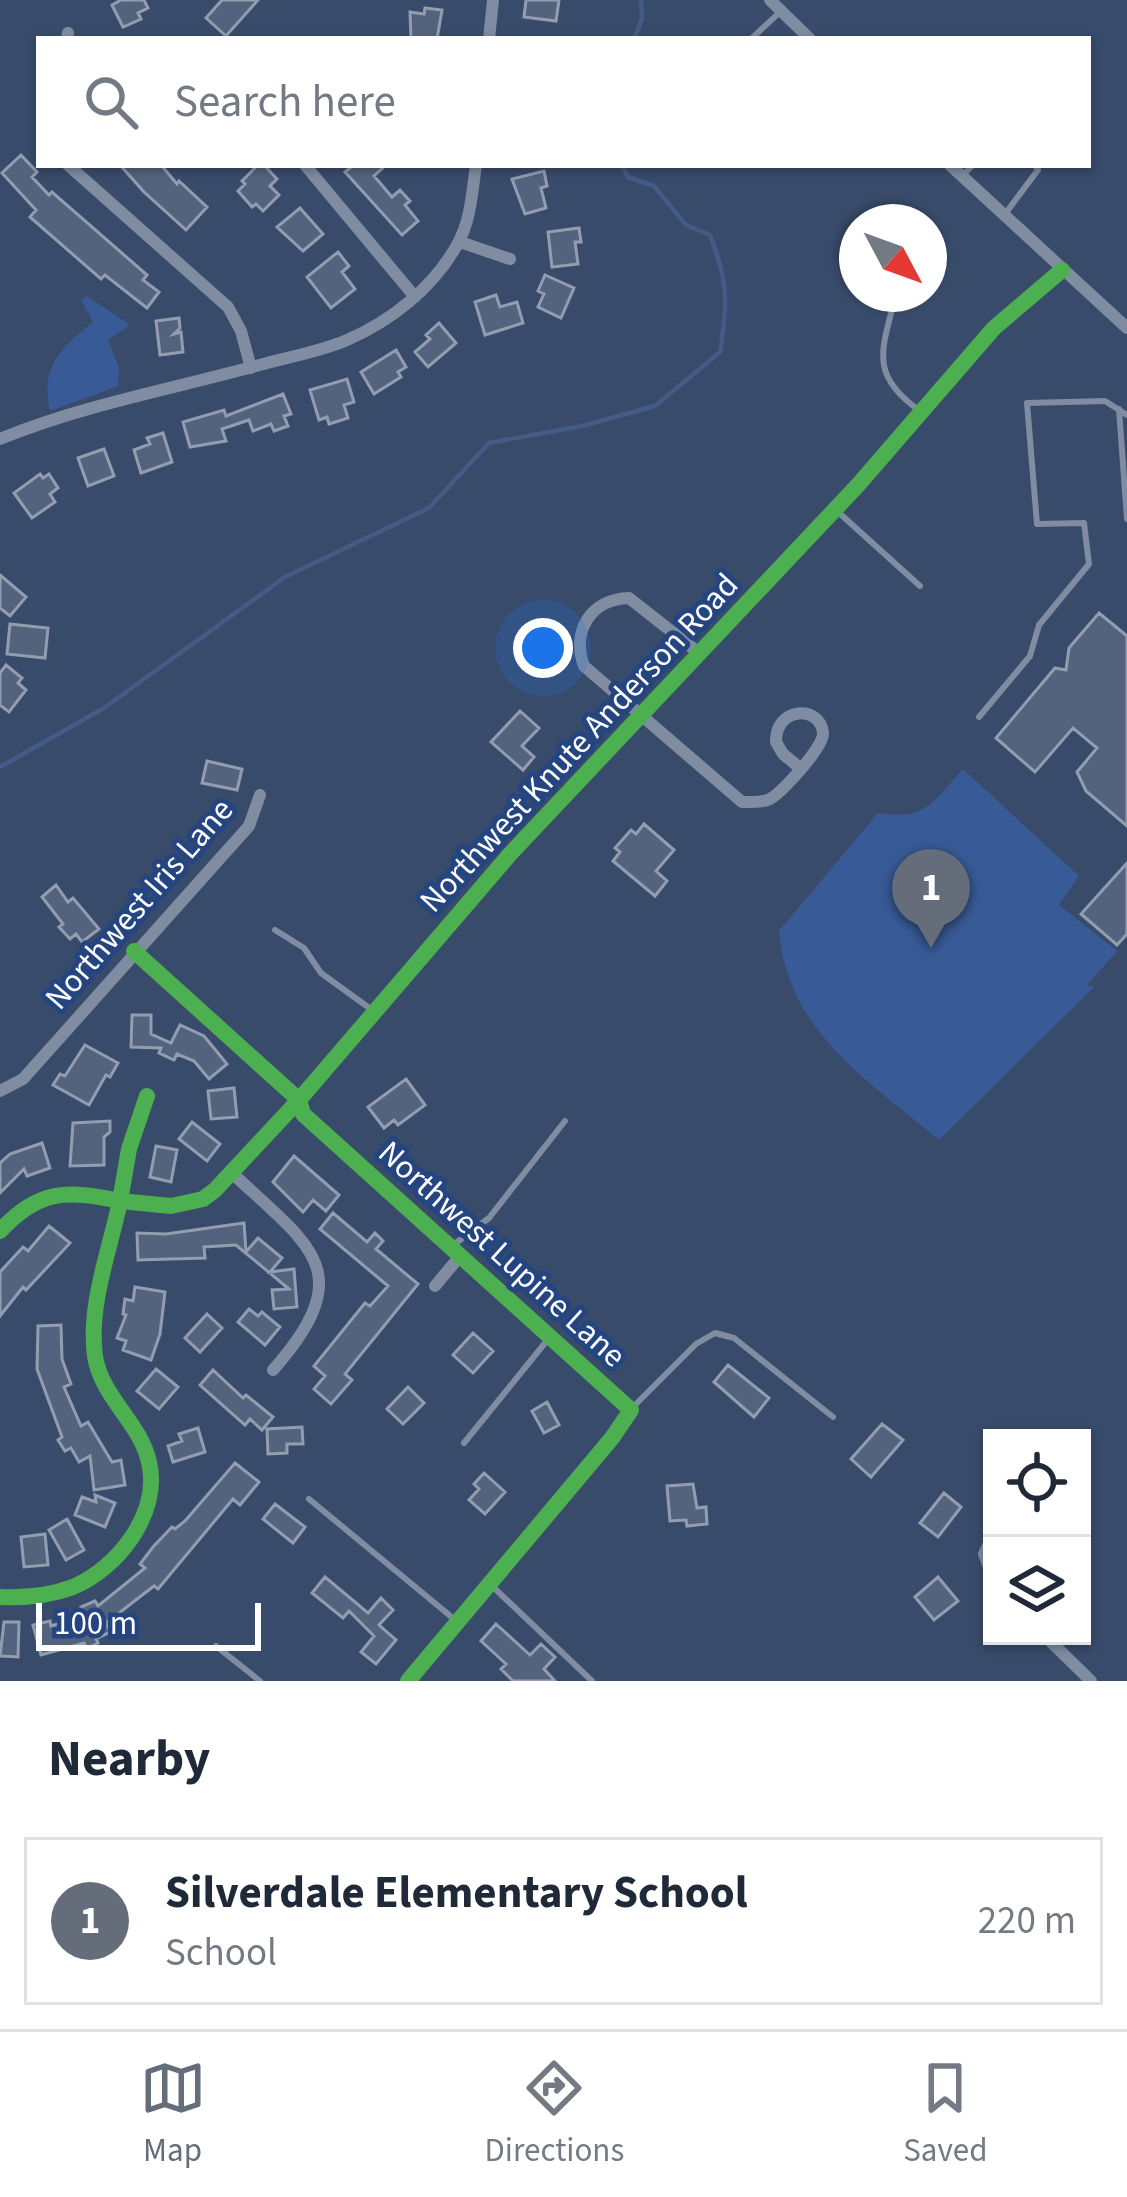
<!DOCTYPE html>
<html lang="en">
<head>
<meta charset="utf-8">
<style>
  :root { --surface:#fff; --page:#f6f6f7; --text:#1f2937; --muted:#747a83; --line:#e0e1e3; --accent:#656d7a }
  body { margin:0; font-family:"Source Sans 3",sans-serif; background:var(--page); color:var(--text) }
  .controls { position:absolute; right:36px; bottom:36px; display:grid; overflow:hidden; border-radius:0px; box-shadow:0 3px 9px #0004 }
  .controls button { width:108px; height:108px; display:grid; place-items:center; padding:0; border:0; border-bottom:3px solid var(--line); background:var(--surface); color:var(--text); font:60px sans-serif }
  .compass { position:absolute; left:839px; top:204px; width:108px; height:108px; border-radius:50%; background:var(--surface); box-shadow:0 3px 9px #0004; rotate:131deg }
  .scale { position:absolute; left:36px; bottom:30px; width:225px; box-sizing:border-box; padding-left:12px; border:6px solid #fff; border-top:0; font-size:33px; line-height:42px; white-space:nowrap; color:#fff; -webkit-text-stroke:9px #244580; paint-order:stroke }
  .you { position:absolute; left:543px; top:648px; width:42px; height:42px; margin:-30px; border:9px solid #fff; border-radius:50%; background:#1a73e8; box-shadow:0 0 0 18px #1a73e833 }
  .badge { display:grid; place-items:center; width:78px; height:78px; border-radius:50%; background:var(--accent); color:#fff; font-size:39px; font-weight:700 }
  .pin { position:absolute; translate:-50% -99px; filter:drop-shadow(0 3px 6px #0008) }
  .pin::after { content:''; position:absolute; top:63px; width:42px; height:36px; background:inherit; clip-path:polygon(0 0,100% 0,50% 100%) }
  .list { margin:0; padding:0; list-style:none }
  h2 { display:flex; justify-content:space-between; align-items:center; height:156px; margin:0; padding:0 48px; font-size:51px }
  h2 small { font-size:39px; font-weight:400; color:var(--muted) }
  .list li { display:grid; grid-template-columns:78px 1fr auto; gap:36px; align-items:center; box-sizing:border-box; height:168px; margin:0 24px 24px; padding:0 24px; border:3px solid var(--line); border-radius:0px }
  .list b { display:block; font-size:45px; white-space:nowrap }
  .list p { margin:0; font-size:39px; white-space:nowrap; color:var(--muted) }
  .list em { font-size:39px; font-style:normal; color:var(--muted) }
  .icon { flex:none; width:66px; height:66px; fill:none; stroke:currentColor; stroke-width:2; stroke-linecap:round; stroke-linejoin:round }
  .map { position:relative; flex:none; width:1127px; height:1681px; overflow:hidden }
  .search { position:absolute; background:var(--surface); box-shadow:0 3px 9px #0004; left:36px; right:36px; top:36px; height:132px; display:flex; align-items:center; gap:30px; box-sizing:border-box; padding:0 42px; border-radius:0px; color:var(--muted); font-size:45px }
  .sheet { height:348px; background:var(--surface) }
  nav { display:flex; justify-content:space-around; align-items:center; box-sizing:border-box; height:168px; border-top:3px solid var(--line); background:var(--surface); font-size:33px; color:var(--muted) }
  nav a { display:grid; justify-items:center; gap:6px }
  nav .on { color:var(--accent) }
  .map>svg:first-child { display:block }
  .green { fill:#385b97 }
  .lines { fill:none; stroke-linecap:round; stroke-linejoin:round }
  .stream { stroke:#445b85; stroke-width:4.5 }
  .building { fill:#54637d; stroke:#929db0; stroke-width:3 }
  .lane { stroke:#7f8ca1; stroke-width:6 }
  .street { stroke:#7f8ca1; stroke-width:12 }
  .fast { stroke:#4caf50; stroke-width:16 }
  .labels { text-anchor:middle; stroke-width:10; stroke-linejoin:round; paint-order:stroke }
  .street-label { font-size:33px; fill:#fff; stroke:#244580 }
</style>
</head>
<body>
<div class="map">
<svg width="1127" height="1681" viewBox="0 0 1127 1681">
  <rect width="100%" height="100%" fill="#394b6b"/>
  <path class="green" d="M87,296L130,325L108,340L119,368L118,386L50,411C40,368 60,348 93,322L81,300Z
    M963,769L1079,876L1059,905L1117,951L1087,985L1094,987L939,1140C869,1081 787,1031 779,931L878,813C926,821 933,802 963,769Z"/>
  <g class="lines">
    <path class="stream" d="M634,39L642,19L641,0
      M0,767L104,708L285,577L429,508L489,443L582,426L655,406L720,352C728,304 728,281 710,235L686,225L654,186L628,177L622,165"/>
  </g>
  <path class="building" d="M121,0H144L148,8L138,13L141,19L123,27L112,5Z
    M222,0H258L226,36L206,18Z
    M526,0H559L556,21L524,17Z
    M425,8L442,10L437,39H411L410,12L424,14Z
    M21,155L37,172L32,177L49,195L52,192L147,275L143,280L159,292L147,308L105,275L101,279L30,217L36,210L2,173Z
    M120,165H161L177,184L179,181L207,207L186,230L144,192Z
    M258,165H264L277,179L270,186L279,195L263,211L256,204L252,207L238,191L245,184L242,181Z
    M354,165H386L374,176L392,197L400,190L410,201L405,205L418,221L402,235L345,172Z
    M544,171L547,186L541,188L546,208L525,214L512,179Z
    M300,208L323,234L303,251L277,227Z
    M579,228L581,242H575L578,264L552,267L548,232Z
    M338,252L349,266L342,272L355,289L331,308L307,277Z
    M545,275L574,288L561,318L538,307L544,294L538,291Z
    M496,295L500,307L517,302L523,323L485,335L475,302Z
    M179,318L180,328L174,334L181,332L183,352L160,355L156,321Z
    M439,323L456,343L428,367L415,352L430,339L426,335Z
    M396,350L406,367L398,372L401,377L374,394L361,372Z
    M347,379L354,402L344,405L348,418L329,424L327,417L319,420L310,390Z
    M283,394L291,414L284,416L288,426L274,431L271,424L253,431L249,420L222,429L226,441L190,447L183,422L224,410L226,416Z
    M163,433L172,462L141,473L134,450L150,444L147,438Z
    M104,449L114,476L88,486L78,458Z
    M40,474L43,478L49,474L58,488L50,494L55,502L32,518L14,493Z
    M0,575L26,597L10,616L0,608Z
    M1099,613L1127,636V826L1086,791L1077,772L1097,748L1073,728L1035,772L996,738L1055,668L1066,670L1069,648Z
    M10,624L48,628L45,658L7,654Z
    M6,665L22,678L18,683L26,690L9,712L0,705V673Z
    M520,711L539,728L522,746L534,757L523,770L491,742Z
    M207,761L242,769L237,790L202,783Z
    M644,824L674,850L656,871L667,881L655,896L613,861L620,852L615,848L631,830L636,834Z
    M1127,863V934L1117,945L1081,914Z
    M56,885L68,902L73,898L99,929L82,942L76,934L70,939L59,927L63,924L42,897Z
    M132,1015H151V1034L171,1043L180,1025L204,1036L227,1064L209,1079L194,1061L177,1054L174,1060L159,1053L161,1048L131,1047Z
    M85,1045L118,1063L110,1077L106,1075L89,1105L53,1085L60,1074L65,1076Z
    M406,1079L425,1105L398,1125L394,1120L384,1128L368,1107Z
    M234,1088L237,1117L211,1119L208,1091Z
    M110,1121V1132L104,1137V1165L70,1166L73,1123Z
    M192,1122L220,1144L207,1161L179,1139Z
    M42,1143L50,1168L27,1176L24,1169L0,1193V1163L10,1154Z
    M156,1146L177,1150L171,1182L150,1177Z
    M294,1156L339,1195L326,1211L313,1200L303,1212L273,1182Z
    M333,1213L367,1242L375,1233L383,1241L376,1249L418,1284L345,1374L352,1380L331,1404L314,1389L325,1376L314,1366L365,1303L370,1306L388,1286L320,1229Z
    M244,1223L246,1252L258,1238L282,1258L270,1272L294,1269L297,1307L274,1309L272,1290L289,1289L236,1245L204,1247L205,1258L138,1260L137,1233L166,1234Z
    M49,1226L70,1243L26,1290L23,1287L0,1316V1272L23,1247L28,1251Z
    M135,1287L165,1292L160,1334L151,1360L123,1350L126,1341L117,1338L126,1315L123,1314L125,1299L133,1301Z
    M249,1309L258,1316L262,1312L280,1327L265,1345L238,1322Z
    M207,1314L222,1328L200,1352L185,1338Z
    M61,1325L62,1359L71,1384L64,1387L81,1426L88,1422L112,1462L121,1460L125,1485L94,1490L90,1456L79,1462L71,1448L65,1451L58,1440L62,1437L37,1369L38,1326Z
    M473,1333L493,1351L473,1373L453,1355Z
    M728,1365L769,1398L754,1417L714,1382Z
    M156,1369L178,1387L159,1409L137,1391Z
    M213,1370L243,1398L246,1395L273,1417L262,1430L250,1419L245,1425L200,1385Z
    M408,1387L424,1403L403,1424L387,1409Z
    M547,1402L559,1425L544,1433L532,1411Z
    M882,1424L903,1440L871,1477L851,1459Z
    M302,1427L303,1444H287V1453L268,1454L267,1429Z
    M198,1428L205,1452L173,1462L168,1446L182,1441L179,1434Z
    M235,1463L259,1482L240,1505L233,1499L158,1589L154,1586L106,1623L110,1632L96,1639L98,1643L87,1649L84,1643L41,1655L33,1625L50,1621L51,1626L86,1616L81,1607L95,1601L98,1606L145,1568L140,1564L153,1547L172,1527L175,1529L185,1521Z
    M484,1473L505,1492L485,1514L469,1500L479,1489L474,1484Z
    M693,1484L697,1508L706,1507L707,1524L687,1526L686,1520L670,1521L667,1486Z
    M944,1493L961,1507L938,1537L920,1523Z
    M95,1495L115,1503L105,1527L75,1515L82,1497L96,1502Z
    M275,1504L305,1527L293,1543L263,1519Z
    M67,1519L84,1550L66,1560L49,1530Z
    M45,1534L48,1565L24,1567L21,1537Z
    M325,1577L368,1613L381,1598L393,1610L379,1625L396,1640L376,1664L361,1652L374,1636L349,1611L343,1618L312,1593Z
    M938,1577L958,1601L934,1620L915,1597Z
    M4,1622H19L18,1657L0,1656Z
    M496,1624L530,1655L541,1644L555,1657L544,1669L555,1681H513L501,1669L506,1664L481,1641Z"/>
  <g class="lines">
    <path class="lane" d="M751,39L781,11
      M962,176L973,165
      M1005,214L1038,170L1035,165
      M896,294C883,348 867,374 920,411
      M1119,409L1127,519
      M837,511L920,586
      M979,717L1030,656L1039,625L1089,564L1084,523L1037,524L1027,403L1105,401L1127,415
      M275,930L304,948L321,973L372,1010
      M452,1246L489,1218L565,1121
      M633,1407L696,1344L715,1333L734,1338L833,1417
      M464,1443L549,1338
      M309,1499L454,1619
      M492,1586L592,1681
      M216,1646L260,1681"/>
    <path class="street" d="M770,0L810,39
      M67,39L68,33
      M489,39L493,0
      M68,165L228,307L241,331L251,368
      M305,165L415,297
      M950,165L1127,328
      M460,242L510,259
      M0,439C85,404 178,388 267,363C293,356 322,351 347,340C391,321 433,288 457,245C471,221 472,192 476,165
      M699,653L629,598C591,599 571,631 584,666L742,802C751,802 761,803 770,799C782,792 824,747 823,733C820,704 775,707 776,742L783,754L800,768
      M0,1091L23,1079L249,826L260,795
      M232,1173C311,1247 360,1271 273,1370
      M435,1286L460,1256
      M992,1537L984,1554L992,1575
      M1045,1636L1091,1681"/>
    <path class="fast" d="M134,951L299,1100L303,1114L631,1410L612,1438L408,1681
      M147,1096L129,1149L120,1201L171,1206L203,1199L215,1190L299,1100L511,853L858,485L994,328L1062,270
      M0,1231C39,1189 66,1190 120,1201C110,1250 88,1305 95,1356C101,1397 140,1422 149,1462C161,1513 118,1568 73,1587C49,1596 25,1598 0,1597"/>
  </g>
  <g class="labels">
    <g class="street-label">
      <text transform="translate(578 742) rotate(-47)" y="12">Northwest Knute Anderson Road</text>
      <text transform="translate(138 903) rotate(-49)" y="12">Northwest Iris Lane</text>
      <text transform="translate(503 1253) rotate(42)" y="12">Northwest Lupine Lane</text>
    </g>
  </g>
</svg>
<div class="controls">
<button><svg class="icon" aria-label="locate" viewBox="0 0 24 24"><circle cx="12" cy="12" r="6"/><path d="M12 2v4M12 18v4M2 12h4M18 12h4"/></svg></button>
<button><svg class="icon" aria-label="layers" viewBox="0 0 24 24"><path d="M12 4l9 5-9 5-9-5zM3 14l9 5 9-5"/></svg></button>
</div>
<svg class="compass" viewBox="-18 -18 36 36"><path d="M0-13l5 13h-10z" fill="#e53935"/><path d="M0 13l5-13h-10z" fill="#747a83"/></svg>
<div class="scale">100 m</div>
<div class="you"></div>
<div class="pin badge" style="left:931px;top:948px">1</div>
<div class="search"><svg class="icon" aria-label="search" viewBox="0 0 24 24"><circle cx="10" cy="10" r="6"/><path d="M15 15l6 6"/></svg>Search here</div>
</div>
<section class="sheet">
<h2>Nearby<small></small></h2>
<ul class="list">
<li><span class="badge">1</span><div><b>Silverdale Elementary School</b><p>School</p></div><em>220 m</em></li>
</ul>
</section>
<nav>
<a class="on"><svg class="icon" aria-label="map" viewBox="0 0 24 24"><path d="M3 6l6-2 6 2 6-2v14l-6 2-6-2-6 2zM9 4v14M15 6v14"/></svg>Map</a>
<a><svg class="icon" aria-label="directions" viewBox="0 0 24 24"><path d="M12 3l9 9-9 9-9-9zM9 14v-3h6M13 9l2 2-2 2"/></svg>Directions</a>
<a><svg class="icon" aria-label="saved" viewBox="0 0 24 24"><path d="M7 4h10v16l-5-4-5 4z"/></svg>Saved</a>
</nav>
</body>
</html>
